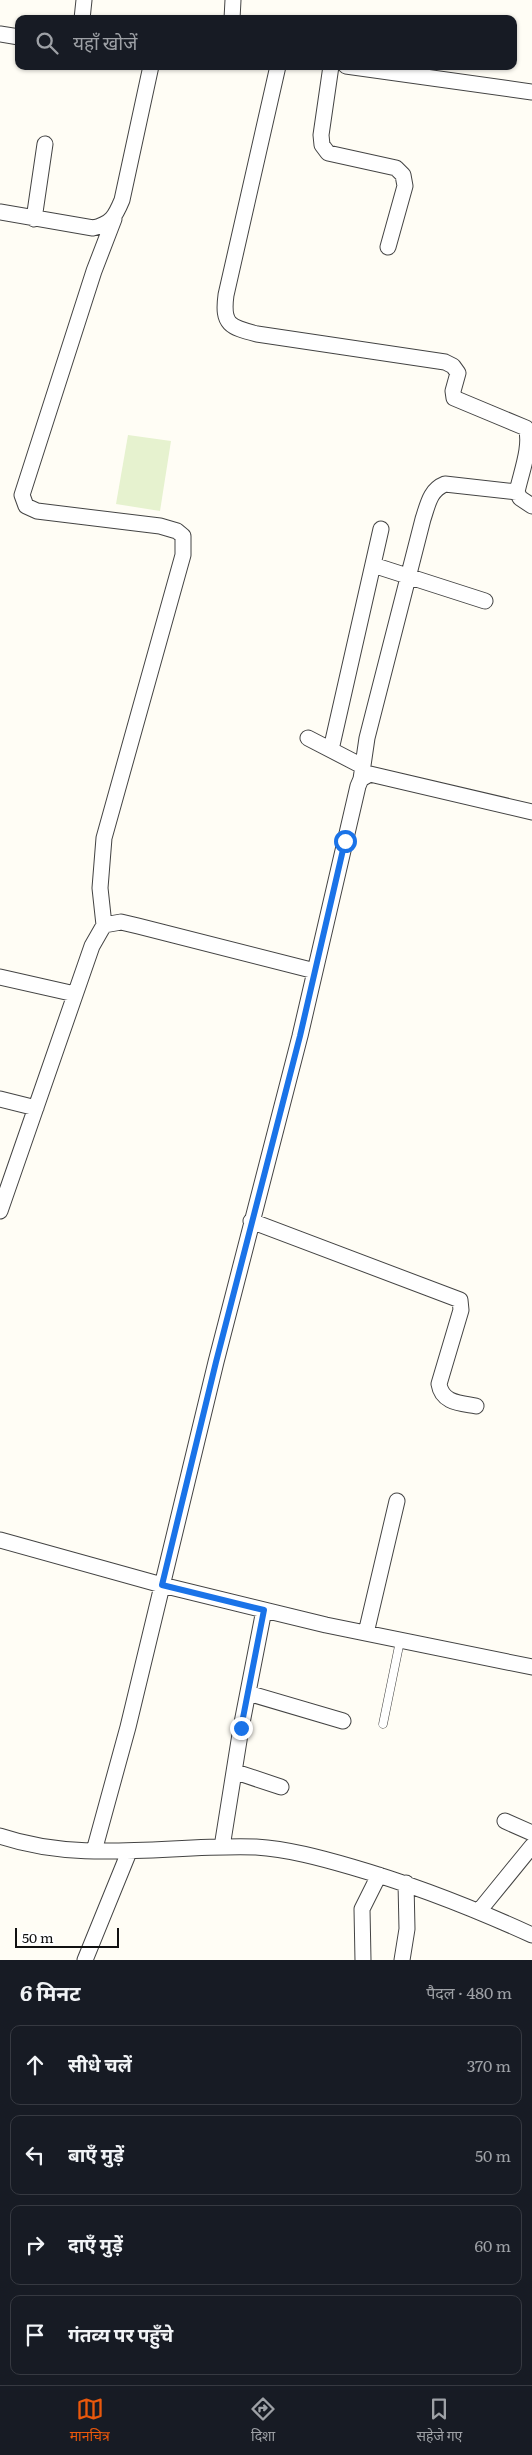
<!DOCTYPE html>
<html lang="hi">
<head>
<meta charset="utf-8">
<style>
  :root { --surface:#171b24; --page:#242831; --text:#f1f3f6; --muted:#9ea1a6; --line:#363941; --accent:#ea580c }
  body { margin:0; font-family:Literata,"Noto Sans Devanagari",serif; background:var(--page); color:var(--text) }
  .scale { position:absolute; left:15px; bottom:12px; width:104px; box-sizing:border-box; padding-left:5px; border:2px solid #111; border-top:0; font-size:14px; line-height:18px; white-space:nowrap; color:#111; -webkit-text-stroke:4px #fff; paint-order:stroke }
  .stop { position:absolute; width:15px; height:15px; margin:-11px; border:4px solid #1a73e8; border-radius:50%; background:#fff }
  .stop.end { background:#1a73e8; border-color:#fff; box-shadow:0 1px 5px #0008 }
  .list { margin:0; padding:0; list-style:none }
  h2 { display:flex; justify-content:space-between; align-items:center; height:65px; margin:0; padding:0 20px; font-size:21px }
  h2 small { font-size:16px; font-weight:400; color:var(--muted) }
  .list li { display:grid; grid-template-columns:32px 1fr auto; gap:15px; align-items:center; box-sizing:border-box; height:80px; margin:0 10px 10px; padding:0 10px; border:1px solid var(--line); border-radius:10px }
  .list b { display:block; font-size:19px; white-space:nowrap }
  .list em { font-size:16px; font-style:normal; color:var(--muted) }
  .icon { flex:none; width:28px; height:28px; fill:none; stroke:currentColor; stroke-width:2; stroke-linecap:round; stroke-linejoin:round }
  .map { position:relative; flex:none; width:532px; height:1960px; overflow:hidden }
  .search { position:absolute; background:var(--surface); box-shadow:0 1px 4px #0004; left:15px; right:15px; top:15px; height:55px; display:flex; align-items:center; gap:12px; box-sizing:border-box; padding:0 18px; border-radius:10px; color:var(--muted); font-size:19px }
  .sheet { height:425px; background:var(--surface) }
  nav { display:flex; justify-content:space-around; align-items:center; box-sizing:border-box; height:70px; border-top:1px solid var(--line); background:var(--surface); font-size:14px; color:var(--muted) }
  nav a { display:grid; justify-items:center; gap:2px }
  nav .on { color:var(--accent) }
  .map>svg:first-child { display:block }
  .pitch { fill:#e6f2cf }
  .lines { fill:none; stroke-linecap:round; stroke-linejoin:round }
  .lane-casing { stroke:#444; stroke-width:9 }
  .street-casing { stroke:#444; stroke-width:17 }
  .lane { stroke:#fff; stroke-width:8 }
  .street { stroke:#fff; stroke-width:15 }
  .route { stroke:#1a73e8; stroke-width:6 }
</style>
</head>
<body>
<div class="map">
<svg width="532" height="1960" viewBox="0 0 532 1960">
  <rect width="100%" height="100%" fill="#fffdf5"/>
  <path class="pitch" d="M128,435L171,441L160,511L116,504Z"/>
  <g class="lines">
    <defs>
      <path id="lane" d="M383,1724L400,1641"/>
      <path id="street" d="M82,19L84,0
        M232,19L233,0
        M0,34L19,37
        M278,66L226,295C222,325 230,327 257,334L445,362L453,366L458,373L453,391L454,398L526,428C532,445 521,473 517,492L520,498L532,506
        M331,66L321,135L322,145L328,153L396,168L403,175L405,186L388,247
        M346,66L532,92
        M0,212L93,228C111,224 115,217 122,200L151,66
        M34,219L45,144
        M373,565L485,601
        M308,738L362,766
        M332,745L381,529
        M361,779L367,738L423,519C428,504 430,490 445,484L517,492
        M104,925L100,888L104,838L183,555V536L177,531L160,526L37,511L26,506L22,495L94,271L114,219
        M0,977L75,994
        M0,1099L36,1108
        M0,1211L92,946L104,925L121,922L138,926L315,971
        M251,1221L460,1300L461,1310L439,1384C442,1403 460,1403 476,1406
        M0,1540L162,1585L326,1625L532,1667
        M366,1633L397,1501
        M248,1693L343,1721
        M236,1772L281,1787
        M505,1821L532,1833
        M0,1836C83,1864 170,1844 256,1847C288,1849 321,1858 352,1867C414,1885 473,1908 532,1935
        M222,1847L241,1728L264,1610
        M94,1851L128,1727L216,1362L300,1036L358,786L361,779L370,774L532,812
        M479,1911L532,1846
        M85,1960L129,1852
        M363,1960L362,1909L379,1875
        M402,1960L407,1929L406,1883"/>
    </defs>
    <use href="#lane" class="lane-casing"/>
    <use href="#street" class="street-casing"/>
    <use href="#lane" class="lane"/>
    <use href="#street" class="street"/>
  </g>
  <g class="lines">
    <path class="route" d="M241,1728L264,1610L162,1585L216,1362L300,1036L345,841"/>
  </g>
</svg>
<div class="scale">50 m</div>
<div class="stop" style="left:345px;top:841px"></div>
<div class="stop end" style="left:241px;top:1728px"></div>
<div class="search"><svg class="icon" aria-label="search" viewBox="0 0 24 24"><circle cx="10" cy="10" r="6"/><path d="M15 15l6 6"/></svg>यहाँ खोजें</div>
</div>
<section class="sheet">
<h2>6 मिनट<small>पैदल · 480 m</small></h2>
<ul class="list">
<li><svg class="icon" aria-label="ahead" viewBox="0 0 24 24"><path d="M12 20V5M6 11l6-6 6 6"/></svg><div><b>सीधे चलें</b></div><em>370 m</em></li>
<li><svg class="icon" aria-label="left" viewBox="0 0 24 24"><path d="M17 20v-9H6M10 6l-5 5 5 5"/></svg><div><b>बाएँ मुड़ें</b></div><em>50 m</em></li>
<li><svg class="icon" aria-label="right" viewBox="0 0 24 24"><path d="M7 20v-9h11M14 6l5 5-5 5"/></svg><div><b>दाएँ मुड़ें</b></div><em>60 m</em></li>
<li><svg class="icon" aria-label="arrive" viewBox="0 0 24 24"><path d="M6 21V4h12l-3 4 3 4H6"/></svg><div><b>गंतव्य पर पहुँचे</b></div></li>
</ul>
</section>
<nav>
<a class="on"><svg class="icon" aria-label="map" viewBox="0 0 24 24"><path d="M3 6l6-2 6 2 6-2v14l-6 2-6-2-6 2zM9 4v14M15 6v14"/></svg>मानचित्र</a>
<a><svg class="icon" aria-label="directions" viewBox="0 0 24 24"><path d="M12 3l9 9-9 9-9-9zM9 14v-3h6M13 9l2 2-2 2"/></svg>दिशा</a>
<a><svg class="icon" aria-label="saved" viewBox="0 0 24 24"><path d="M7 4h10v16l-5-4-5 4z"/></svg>सहेजे गए</a>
</nav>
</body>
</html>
